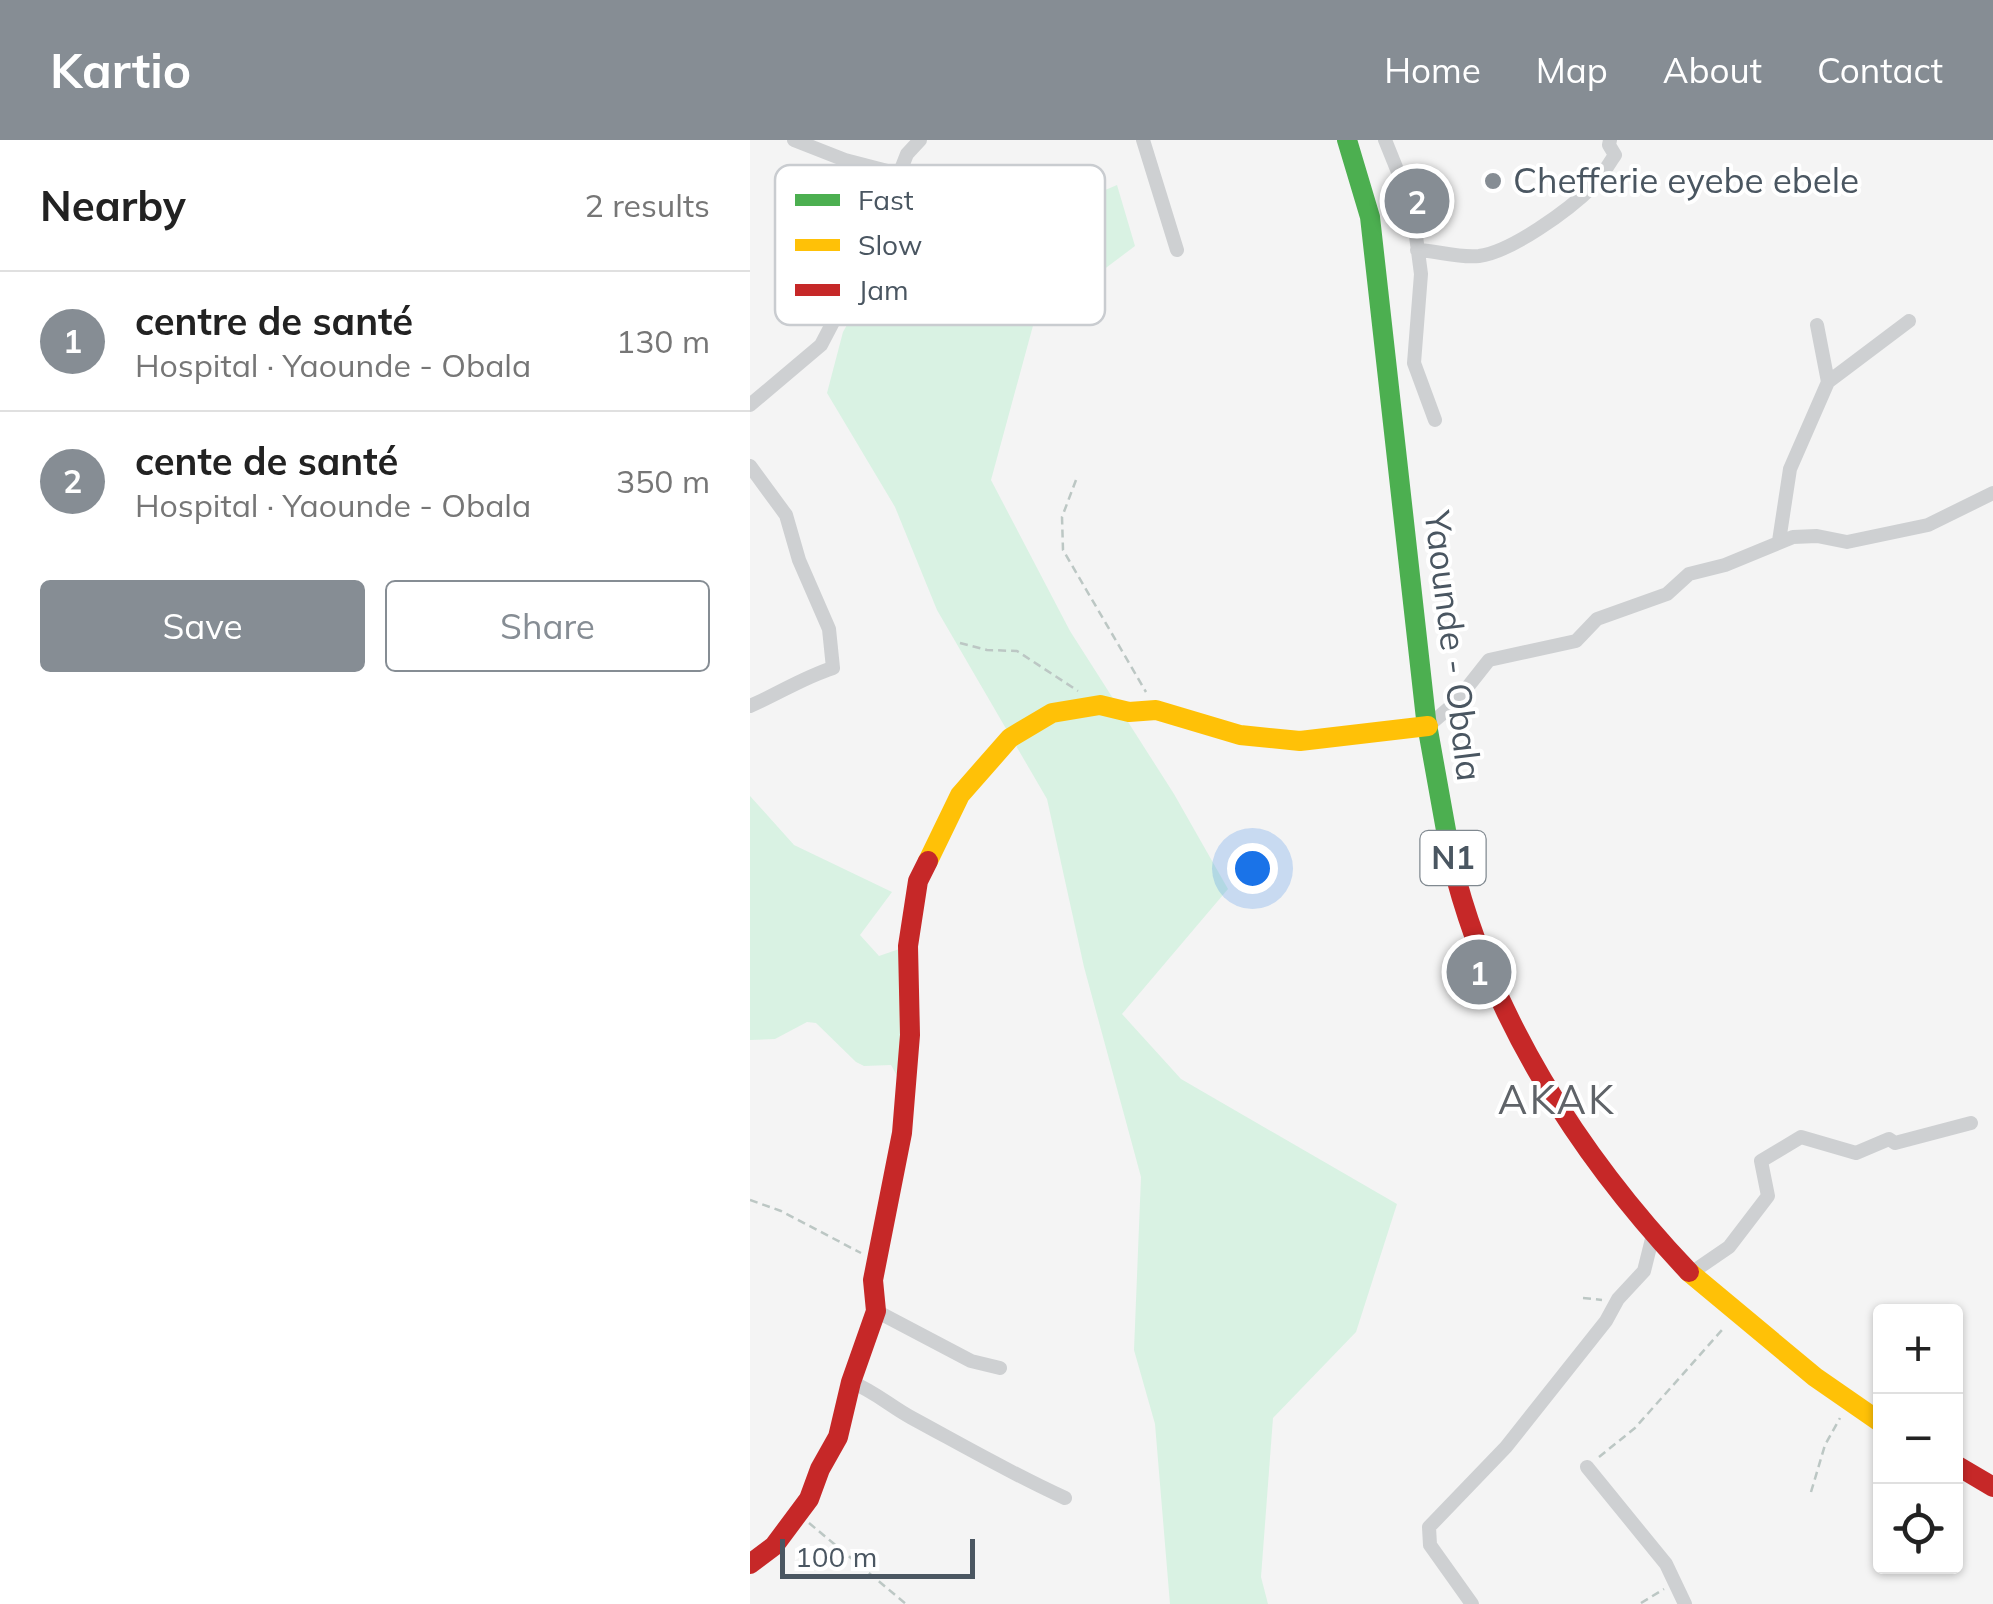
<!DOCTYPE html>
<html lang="en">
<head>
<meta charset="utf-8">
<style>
  :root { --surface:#fff; --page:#f2f2f2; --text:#222; --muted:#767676; --line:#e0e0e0; --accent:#868d94 }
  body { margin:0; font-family:Mulish,sans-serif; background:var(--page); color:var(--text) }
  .controls { position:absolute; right:30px; bottom:30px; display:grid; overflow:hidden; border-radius:10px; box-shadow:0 2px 8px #0004 }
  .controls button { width:90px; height:90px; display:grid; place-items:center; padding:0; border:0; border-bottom:2px solid var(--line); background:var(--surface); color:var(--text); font:50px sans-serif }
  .scale { position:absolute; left:30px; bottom:25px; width:195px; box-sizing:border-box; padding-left:10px; border:5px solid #4a5661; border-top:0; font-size:28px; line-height:35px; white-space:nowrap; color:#4a5661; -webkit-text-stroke:8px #fff; paint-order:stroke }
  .you { position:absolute; left:502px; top:728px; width:35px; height:35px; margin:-25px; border:8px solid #fff; border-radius:50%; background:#1a73e8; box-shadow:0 0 0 15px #1a73e833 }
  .badge { display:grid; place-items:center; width:65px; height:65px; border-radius:50%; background:var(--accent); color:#fff; font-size:32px; font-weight:700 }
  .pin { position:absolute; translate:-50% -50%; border:5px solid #fff; box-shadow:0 2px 10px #0006 }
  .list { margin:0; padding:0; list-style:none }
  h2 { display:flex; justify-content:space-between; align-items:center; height:130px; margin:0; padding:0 40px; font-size:42px }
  h2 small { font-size:32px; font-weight:400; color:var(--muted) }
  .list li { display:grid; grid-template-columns:65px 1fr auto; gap:30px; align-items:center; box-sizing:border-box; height:140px; padding:0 40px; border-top:2px solid var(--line) }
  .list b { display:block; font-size:38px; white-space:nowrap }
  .list p { margin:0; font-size:32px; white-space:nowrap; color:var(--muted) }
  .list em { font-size:32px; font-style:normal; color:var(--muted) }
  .actions { display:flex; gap:20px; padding:30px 40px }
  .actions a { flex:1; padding:22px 0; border:2px solid var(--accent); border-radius:10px; text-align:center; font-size:35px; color:var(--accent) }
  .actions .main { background:var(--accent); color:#fff }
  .icon { flex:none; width:55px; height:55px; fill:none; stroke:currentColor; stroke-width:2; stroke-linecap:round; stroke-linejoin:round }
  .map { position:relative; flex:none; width:1243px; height:1464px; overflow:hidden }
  header { display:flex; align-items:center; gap:60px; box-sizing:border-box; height:140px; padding:0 50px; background:var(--accent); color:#fff }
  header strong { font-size:48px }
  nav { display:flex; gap:55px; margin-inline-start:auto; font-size:35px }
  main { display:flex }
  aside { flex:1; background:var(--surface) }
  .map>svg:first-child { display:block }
  .green { fill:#d9f2e3 }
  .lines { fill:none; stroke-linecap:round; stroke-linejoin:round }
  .path { stroke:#bcc7c4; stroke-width:2.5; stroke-dasharray:8 5; stroke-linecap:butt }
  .street { stroke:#ced0d2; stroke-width:14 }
  .fast { stroke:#4caf50; stroke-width:20 }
  .slow { stroke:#ffc107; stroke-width:20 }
  .jam { stroke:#c62828; stroke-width:20 }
  .poi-dot { fill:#868d94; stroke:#fff; stroke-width:4 }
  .labels { text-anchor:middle; stroke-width:8; stroke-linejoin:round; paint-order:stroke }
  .shield { fill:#fff; stroke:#808990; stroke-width:2.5 }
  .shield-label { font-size:32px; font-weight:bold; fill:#4a5661 }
  .poi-label { font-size:35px; fill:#4a5661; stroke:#fff; text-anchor:start }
  .street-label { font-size:35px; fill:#4a5661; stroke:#fff }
  .quarter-label { font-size:40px; letter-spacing:2.5px; fill:#5f6368; stroke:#fff }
  .key { fill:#fff; stroke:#c9ccd0; stroke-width:2.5 }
  .key-label { font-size:28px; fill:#4a5661 }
</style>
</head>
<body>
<header>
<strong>Kartio</strong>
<nav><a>Home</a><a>Map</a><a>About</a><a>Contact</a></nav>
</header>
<main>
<aside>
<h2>Nearby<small>2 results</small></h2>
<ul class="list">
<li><span class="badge">1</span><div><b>centre de santé</b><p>Hospital · Yaounde - Obala</p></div><em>130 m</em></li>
<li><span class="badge">2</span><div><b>cente de santé</b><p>Hospital · Yaounde - Obala</p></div><em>350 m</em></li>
</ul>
<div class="actions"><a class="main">Save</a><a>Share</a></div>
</aside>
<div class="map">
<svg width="1243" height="1464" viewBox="0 0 1243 1464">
  <rect width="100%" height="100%" fill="#f4f4f4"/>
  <path class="green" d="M367,45L385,106L284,182L241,340L320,491L424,654L478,749L372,874L431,939L647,1064L606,1192L523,1278L511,1437L518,1464H420L405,1284L384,1210L391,1037L334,827L297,659L187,470L145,367L77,253L93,192L162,70L198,116Z
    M0,656L44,705L142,752L110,795L129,816L158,806L156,952L141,925L114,926L106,922L66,883L57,882L25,899L0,900Z"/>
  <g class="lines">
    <path class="path" d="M326,340L312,377L313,410L396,552
      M210,503L237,510L267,511L328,551
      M0,1060L31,1071L111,1113
      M833,1158L852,1160
      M849,1317L885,1288L972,1190
      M1061,1352L1075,1305L1090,1278
      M59,1383L156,1464
      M891,1463L914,1449"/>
    <path class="street" d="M44,0L95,20L149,34
      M393,0L427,110
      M635,0L654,47L666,96L671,134L664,223L685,280
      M667,110C690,111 706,118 729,116C761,112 819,70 842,47C851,38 858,25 865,15L859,5L860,0
      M1078,242L1159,181
      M0,265L71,205L115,121L157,14L170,0
      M0,326L36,375L49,420L79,489L83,528C54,537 28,554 0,566
      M1029,401L1040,329L1078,242L1067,185
      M678,586L705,563L739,520L826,501L847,479L917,454L939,434L975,425L1043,397L1067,396L1097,402L1178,385L1243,353
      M941,1133L979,1107L1018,1056L1011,1021L1051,997L1106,1013L1139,999L1145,1003L1221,983
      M126,1171L221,1221L250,1228
      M101,1242C124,1251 140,1266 162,1278C212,1305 262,1334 315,1358
      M837,1327L916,1424L935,1464
      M722,1464L680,1405L679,1387L756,1307L856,1181L868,1159L894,1131L903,1095"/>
    <path class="fast" d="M597,0L620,77L676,579L701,718"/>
    <path class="slow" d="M178,721L210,655L260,598L302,573L350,565L379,572L406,570L490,595L550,601L678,586
      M939,1132L1065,1237L1130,1282"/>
    <path class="jam" d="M701,718C738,874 829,1016 939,1132
      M1206,1325L1243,1347
      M0,1424L24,1406L59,1359L70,1329L88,1297L101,1242L126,1171L123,1140L152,993L160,895L158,806L168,741L178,721"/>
  </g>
  <circle class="poi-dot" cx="743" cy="41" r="10"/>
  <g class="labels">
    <rect class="shield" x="670.5" y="691" width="65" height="54" rx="8"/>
    <g class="shield-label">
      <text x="703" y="729">N1</text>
    </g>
    <g class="poi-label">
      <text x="763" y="53">Chefferie eyebe ebele</text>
    </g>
    <g class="street-label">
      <text transform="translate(703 506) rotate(83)" y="12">Yaounde - Obala</text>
    </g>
    <g class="quarter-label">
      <text x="807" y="974">AKAK</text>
    </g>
  </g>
  <rect x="25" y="25" width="330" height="160" rx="15" class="key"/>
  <rect x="45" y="54" width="45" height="12" fill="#4caf50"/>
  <rect x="45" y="99" width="45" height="12" fill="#ffc107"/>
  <rect x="45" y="144" width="45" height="12" fill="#c62828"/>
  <g class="key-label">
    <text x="108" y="70">Fast</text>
    <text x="108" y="115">Slow</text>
    <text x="108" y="160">Jam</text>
  </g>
</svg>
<div class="controls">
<button>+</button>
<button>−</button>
<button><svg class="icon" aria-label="locate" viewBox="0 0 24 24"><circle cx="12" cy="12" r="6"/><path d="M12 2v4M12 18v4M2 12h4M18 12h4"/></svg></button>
</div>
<div class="scale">100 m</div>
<div class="you"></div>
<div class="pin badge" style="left:729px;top:832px">1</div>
<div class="pin badge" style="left:667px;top:61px">2</div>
</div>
</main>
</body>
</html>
